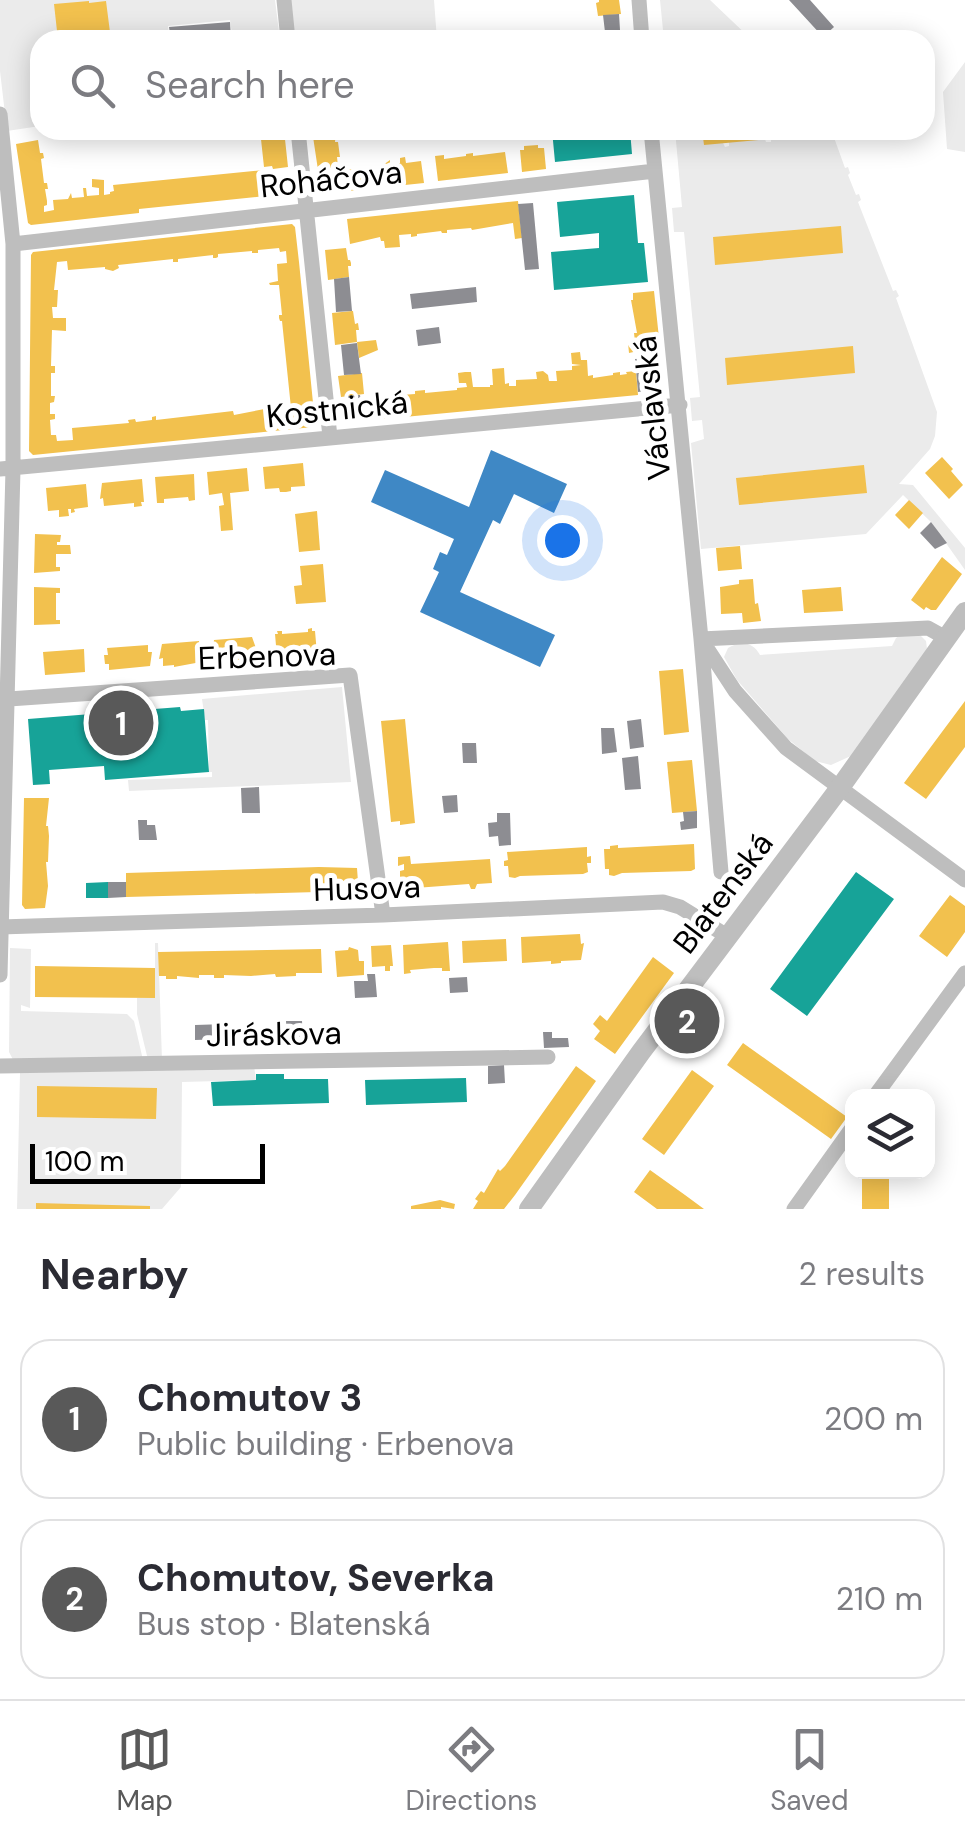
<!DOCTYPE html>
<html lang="en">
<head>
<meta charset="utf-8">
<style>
  :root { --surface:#fff; --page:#f7f7f7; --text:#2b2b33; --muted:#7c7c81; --line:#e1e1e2; --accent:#595959 }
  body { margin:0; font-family:"DM Sans",sans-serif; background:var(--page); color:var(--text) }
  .controls { position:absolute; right:30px; bottom:30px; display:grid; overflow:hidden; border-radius:20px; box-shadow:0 5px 25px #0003 }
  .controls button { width:90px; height:90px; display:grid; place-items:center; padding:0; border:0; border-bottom:2px solid var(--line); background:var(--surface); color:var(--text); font:50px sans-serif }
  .scale { position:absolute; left:30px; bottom:25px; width:235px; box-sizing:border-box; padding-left:10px; border:5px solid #000; border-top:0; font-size:28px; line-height:35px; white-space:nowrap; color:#000; -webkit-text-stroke:8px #fff; paint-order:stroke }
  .you { position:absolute; left:562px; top:540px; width:35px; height:35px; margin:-25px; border:8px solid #fff; border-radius:50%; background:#1a73e8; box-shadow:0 0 0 15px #1a73e833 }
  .badge { display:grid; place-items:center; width:65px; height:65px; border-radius:50%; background:var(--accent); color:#fff; font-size:32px; font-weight:700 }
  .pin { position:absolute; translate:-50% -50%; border:5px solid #fff; box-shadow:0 2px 10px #0006 }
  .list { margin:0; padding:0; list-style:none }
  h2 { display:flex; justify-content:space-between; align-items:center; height:130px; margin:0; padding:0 40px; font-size:42px }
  h2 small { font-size:32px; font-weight:400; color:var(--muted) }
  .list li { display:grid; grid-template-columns:65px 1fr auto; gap:30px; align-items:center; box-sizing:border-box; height:160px; margin:0 20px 20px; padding:0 20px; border:2px solid var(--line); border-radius:30px }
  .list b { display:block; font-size:38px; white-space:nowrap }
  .list p { margin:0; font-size:32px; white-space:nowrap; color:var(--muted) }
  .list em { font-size:32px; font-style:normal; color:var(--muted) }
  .icon { flex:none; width:55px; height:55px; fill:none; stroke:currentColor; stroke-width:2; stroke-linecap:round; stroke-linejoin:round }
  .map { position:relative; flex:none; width:965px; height:1209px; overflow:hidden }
  .search { position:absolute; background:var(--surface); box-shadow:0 5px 25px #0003; left:30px; right:30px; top:30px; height:110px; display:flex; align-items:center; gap:25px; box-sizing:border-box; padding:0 35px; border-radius:30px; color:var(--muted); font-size:38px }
  .sheet { height:490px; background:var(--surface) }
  nav { display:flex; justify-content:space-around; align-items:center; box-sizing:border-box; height:140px; border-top:2px solid var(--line); background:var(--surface); font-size:28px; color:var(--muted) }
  nav a { display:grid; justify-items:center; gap:5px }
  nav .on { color:var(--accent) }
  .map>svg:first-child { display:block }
  .green { fill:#ebebeb }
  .homes { fill:#f2c14e; fill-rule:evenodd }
  .schools { fill:#3f88c5 }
  .public { fill:#17a398 }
  .industry { fill:#8d8d92 }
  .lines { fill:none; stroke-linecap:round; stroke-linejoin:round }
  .minor { stroke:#bebebe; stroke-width:15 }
  .tertiary { stroke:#bebebe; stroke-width:20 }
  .labels { text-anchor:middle; stroke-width:10; stroke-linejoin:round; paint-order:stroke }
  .street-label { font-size:32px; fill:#000; stroke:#fff }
</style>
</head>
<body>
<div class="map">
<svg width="965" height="1209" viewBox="0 0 965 1209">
  <rect width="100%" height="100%" fill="#fff"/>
  <path class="green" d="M0,0H275L280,40H233L230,20L168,26L169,40H40V126L7,131L0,71Z
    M284,0H434L437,40H288Z
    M660,0H710L752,40H664Z
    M965,62V152L947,149L943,92Z
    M675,130H703L701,135L723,143L725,147L729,146V142L765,139L766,142H771V138L808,135L809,138H813V134L832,132L845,168L848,167L850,173L848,175L856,195L859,194L861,200L858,202L893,291L896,290L899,296L896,298L937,412L935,436L930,449L899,484L913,485L965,548V570L931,522L903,495L866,534L701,549L691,443L704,439L702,420L692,421L690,398L700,397L684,232H674L672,208L682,207Z
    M905,632L918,633L926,641L927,649L853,755L831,765L815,761L788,739L737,680L724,657L728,648C741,640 753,642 760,655L892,646L896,638Z
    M342,687L351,782L129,791L128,780L212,777V772H209L208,720H205L202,699Z
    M155,943H158L162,1060L254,1066L256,1080L182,1082L181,1187L162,1209H17L20,1073L9,1052L10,948L31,949L30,1008L21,1005V1011L127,1014L134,1021L143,1060H148L137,1014V998H155Z"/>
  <path class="homes" d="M599,0H619L621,14L598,16L596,3L599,2Z
    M89,1V3L106,1L111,40H58L54,4Z
    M260,130H284L288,167L273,169L272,166L264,167Z
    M312,130H336L335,142H338L340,157H337L338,167L318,170Z
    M702,130H833V133L704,145Z
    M38,140L40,153H43L44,158L41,159L44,183H47L48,189H45L47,201V205L44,206V212L54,210L53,200L68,199L71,193L72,198L84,197L83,188H86L87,196L99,195V188L92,187V179L104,180V195L110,194V192L114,191L113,185L264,170L266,196L139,209V213L31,225L28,223L16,144Z
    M538,145V148H544L546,169L522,172L520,150H524V146Z
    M505,152L508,173L438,181L435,156L444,155V159L466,156V154L473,153V156Z
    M405,157L406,163L421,161L424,183L386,187L383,165L390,160V163H400V158Z
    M361,168L366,176L367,185H363L364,189L349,191L347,170Z
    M518,201L522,238L515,239L513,223L472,230L471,228L447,230V233H442L441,231L417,234V236L411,237V234L399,235L400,247L385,248L384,241H381L380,237L350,244L347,219Z
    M292,224L295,227L299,262L315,423L313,427L33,455L29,451L31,255L33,252ZM279,248L280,252L286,251L287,263L277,264L278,281L269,283L270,285H279L282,315H279V318L280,321H282L291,408L287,415H281L280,406L234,415L233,411L156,420V416L152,417V420L136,422L135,419L128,420L129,423L72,428L73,440L57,441L56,435H51L50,420L55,419V414H50V403L54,402L55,396H51V373H55V366H51L52,330L66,331V318H53L52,307H57L58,290H54L57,262L67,261L68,270L105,267V269L113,271L119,268L118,265L173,259V262H178V259L213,255V258H216L218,257V254L252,251V253H258V250Z
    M841,226L843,253L715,265L713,237Z
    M346,248L348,260H350L351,263V266H348L349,277L328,280L325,250Z
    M654,291L661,357L639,359L638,351L629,353L628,343L635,342L634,333H637L631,300H633V293Z
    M352,311H353L355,324L358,323L359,330H356L357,342L376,340L378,350L359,358L357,342L335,345L332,313Z
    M853,346L855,373L727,385L725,358Z
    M580,352L581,360H587L588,376L593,375V378L613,375V373L620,372V375L627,374L626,372L636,371L638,395L383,419L381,397L400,393L401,395L415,394V391L425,390V393L457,390V388L467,387L466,383H459L458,373L465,372H471L473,387H490V385H493L492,369L504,368L505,384L509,383V386H516V380L537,379L536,372L543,371L548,375L549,381H557L556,371L572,370V366L581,365L572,364L571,353Z
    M362,373L364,394L341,397L338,376Z
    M942,457L953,469L951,471L963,485L949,499L925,473Z
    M303,463L305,486L291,487V491L286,492H280L279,488L265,489L263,467Z
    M864,465L867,493L739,505L736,478Z
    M247,468L249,491L230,493L233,530L221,531L219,506L224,505L222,493L209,495L207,472Z
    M194,474L195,500L189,501L188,497L164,499V503H157L155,477Z
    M142,479L144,502H141L142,506L134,507V503L104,506L103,498L100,499L102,483Z
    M86,484L88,507L74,509L75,512L71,513V509H68L69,516L59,517V510L48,511L46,488Z
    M909,500L923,513L909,529L895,515Z
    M317,511L320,550L299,552L295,514Z
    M35,534L61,535L60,542H57V545H70L71,554H56V567H60V571L34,573Z
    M740,546L742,569L718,571L716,548Z
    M942,557L962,574L936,610H931L926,607L924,610L911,600Z
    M323,564L326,602L296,604L294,586L302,585L300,566Z
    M753,579L755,604L758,603L761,621L743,623L742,613L721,614L720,587L739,584V580Z
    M34,587L60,588V593H56V620H60V624L34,625Z
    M841,587L843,611L804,613L802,590Z
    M312,628V631H315L317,654L277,657L275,634H278L277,631H282V634L308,632V629Z
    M252,637L257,651H253L254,659L216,661L215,655H212L214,640Z
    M199,641L201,662L174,667V665L163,666V658L159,659L162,644Z
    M148,645V652H152L150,666L109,670V664H105L104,655H108L107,648Z
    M84,649L85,672L45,675L43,652Z
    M683,669L689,732L664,735L659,671Z
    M965,701V747L926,799L904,783Z
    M405,719L415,823L400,825V821L391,822L381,721Z
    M692,760L697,811L672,813L667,762Z
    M24,798H49L46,826H48L49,836L48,862H46L48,886L45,908L25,909L22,905Z
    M694,844L695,869L691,871L622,873L614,876L609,875V869H605L604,849H610V846L618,845V848Z
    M587,847V857L591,856V863H587L588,872L583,874L520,876L515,878L509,877L508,866H504V861L508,860L507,852Z
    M410,856L411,864L490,859L492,883L477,884L475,889H471L469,884L415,888L409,891L405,889V880H400V871L404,870V864L398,866V857Z
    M319,867L357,868L358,882H353L354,891L126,897V873Z
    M950,895L965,906V932L947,957L919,936Z
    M580,934L581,944L584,943L581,960L561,961V963L551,964V961L522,963L521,937Z
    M506,939L507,961L463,963L462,941Z
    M448,942L450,971H442V968H434L410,970L411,973L404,974L403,945Z
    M391,945L393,966H390V971H385V966L372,967L371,946Z
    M349,947L358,950L359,961H364V975L337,977L335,951L348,950Z
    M321,949L322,973H296V976L276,977L275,974L251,976L224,975V978H214V975H199V978L177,976V979H166V976H159L158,952Z
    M653,957L674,973L615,1054L594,1039L600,1031L593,1024L600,1015L607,1021Z
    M35,966L155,968V998L35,997Z
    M743,1043L847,1117L831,1139L727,1065Z
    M576,1066L596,1081L515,1195L504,1209H473L478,1201L475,1199L481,1191L484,1193L498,1169L500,1171L505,1166Z
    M692,1070L714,1086L664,1155L642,1139Z
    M37,1086L157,1088L156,1119L37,1117Z
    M650,1170L685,1195L704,1209H657L634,1192Z
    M862,1172H889V1209H862Z
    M440,1200L455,1204L454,1209L441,1207V1209H411V1206Z
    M36,1203L150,1206V1209H36Z"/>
  <path class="schools" d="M491,450L567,484L554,513L514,494L500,524L493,520L460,592L555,635L540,667L420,612L439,572L433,569L440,552L447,555L454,539L371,502L385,470L469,507Z"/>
  <path class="public" d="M552,130H630L632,154L555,162Z
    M634,195L638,243H644L648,282L554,290L551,252L599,248V233L560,237L557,202Z
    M180,707L181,711L204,709L209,772L105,780L104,766L49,770L50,784L33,785L28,719Z
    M856,872L894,899L807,1016L770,989Z
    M108,882V898H86V883Z
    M256,1074H284V1079H328L329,1103L213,1106L211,1082L256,1080Z
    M466,1078L467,1102L366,1105L365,1080Z"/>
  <path class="industry" d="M789,0H810L834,27L823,37Z
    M619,14L620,30L605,32L603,15Z
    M230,22L231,40H171L169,27Z
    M123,130H182V132L124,139Z
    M533,203L539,269L525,270L518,204Z
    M349,277L352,311L336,312L334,279Z
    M476,287L477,302L412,309L410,294Z
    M439,327L441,343L418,346L416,330Z
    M357,343L361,374L344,375L341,345Z
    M651,358L654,390L638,392L635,359Z
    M360,395L363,417L347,419L345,396Z
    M931,522L947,543L935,549L920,533Z
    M641,719L644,747L630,749L627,721Z
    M601,728H614L617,752L602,754Z
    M462,743H476L477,763H463Z
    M638,756L641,789L625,790L622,758Z
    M259,787L260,813H242L241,788Z
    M457,795L458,812L444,813L442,796Z
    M697,811V828L681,830L680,822L684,821L683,812Z
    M497,813H510L511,845L499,846L498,836L489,837L488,823L497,822Z
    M138,820H147V825H155L157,840H139Z
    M108,882H126V897L108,898Z
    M367,974H375L377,997L355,998L354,981H368Z
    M467,977L468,992L450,993L449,978Z
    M286,1021H302L303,1037H287Z
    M226,1024V1039L195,1040V1025Z
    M543,1032H552V1038H568L569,1047L544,1048Z
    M504,1065L505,1083L488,1084V1066Z"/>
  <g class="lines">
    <path class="minor" d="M284,0L288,40
      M639,0L642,40
      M0,114L13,244V469L0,975
      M298,130L330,437
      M651,130L701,639L735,691L786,748L965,880
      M13,244L655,171
      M0,469L680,405
      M9,699L350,675L383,915
      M721,872L701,639L928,628L946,638
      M0,927L383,915L663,902L680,907L727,936
      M0,1066L548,1057
      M875,1096L965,973
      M794,1209L852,1128"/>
    <path class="tertiary" d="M529,1209L641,1052L839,789L965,612"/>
  </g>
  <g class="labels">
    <g class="street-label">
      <text transform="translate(331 179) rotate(-6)" y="11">Roháčova</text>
      <text transform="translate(652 408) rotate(-96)" y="11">Václavská</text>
      <text transform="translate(337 409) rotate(-6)" y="11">Kostnická</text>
      <text transform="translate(267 656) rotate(-2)" y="11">Erbenova</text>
      <text transform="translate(367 888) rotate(-2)" y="11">Husova</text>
      <text transform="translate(723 893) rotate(-53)" y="11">Blatenská</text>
      <text transform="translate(274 1034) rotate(-1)" y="11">Jiráskova</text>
    </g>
  </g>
</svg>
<div class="controls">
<button><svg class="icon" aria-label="layers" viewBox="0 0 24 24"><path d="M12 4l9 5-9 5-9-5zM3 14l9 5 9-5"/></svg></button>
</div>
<div class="scale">100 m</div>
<div class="you"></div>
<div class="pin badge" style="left:121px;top:723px">1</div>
<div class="pin badge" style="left:687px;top:1021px">2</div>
<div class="search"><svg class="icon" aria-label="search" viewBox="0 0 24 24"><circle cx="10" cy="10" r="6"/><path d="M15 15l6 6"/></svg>Search here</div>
</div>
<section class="sheet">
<h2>Nearby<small>2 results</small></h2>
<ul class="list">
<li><span class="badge">1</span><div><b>Chomutov 3</b><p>Public building · Erbenova</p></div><em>200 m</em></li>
<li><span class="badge">2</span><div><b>Chomutov, Severka</b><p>Bus stop · Blatenská</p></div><em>210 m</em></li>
</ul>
</section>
<nav>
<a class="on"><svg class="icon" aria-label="map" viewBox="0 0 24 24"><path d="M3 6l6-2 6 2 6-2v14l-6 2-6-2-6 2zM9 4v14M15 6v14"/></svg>Map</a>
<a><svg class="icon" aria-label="directions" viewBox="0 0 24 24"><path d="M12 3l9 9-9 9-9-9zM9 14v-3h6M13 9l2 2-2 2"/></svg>Directions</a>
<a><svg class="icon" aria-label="saved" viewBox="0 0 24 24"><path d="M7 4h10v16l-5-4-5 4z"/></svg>Saved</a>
</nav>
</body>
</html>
